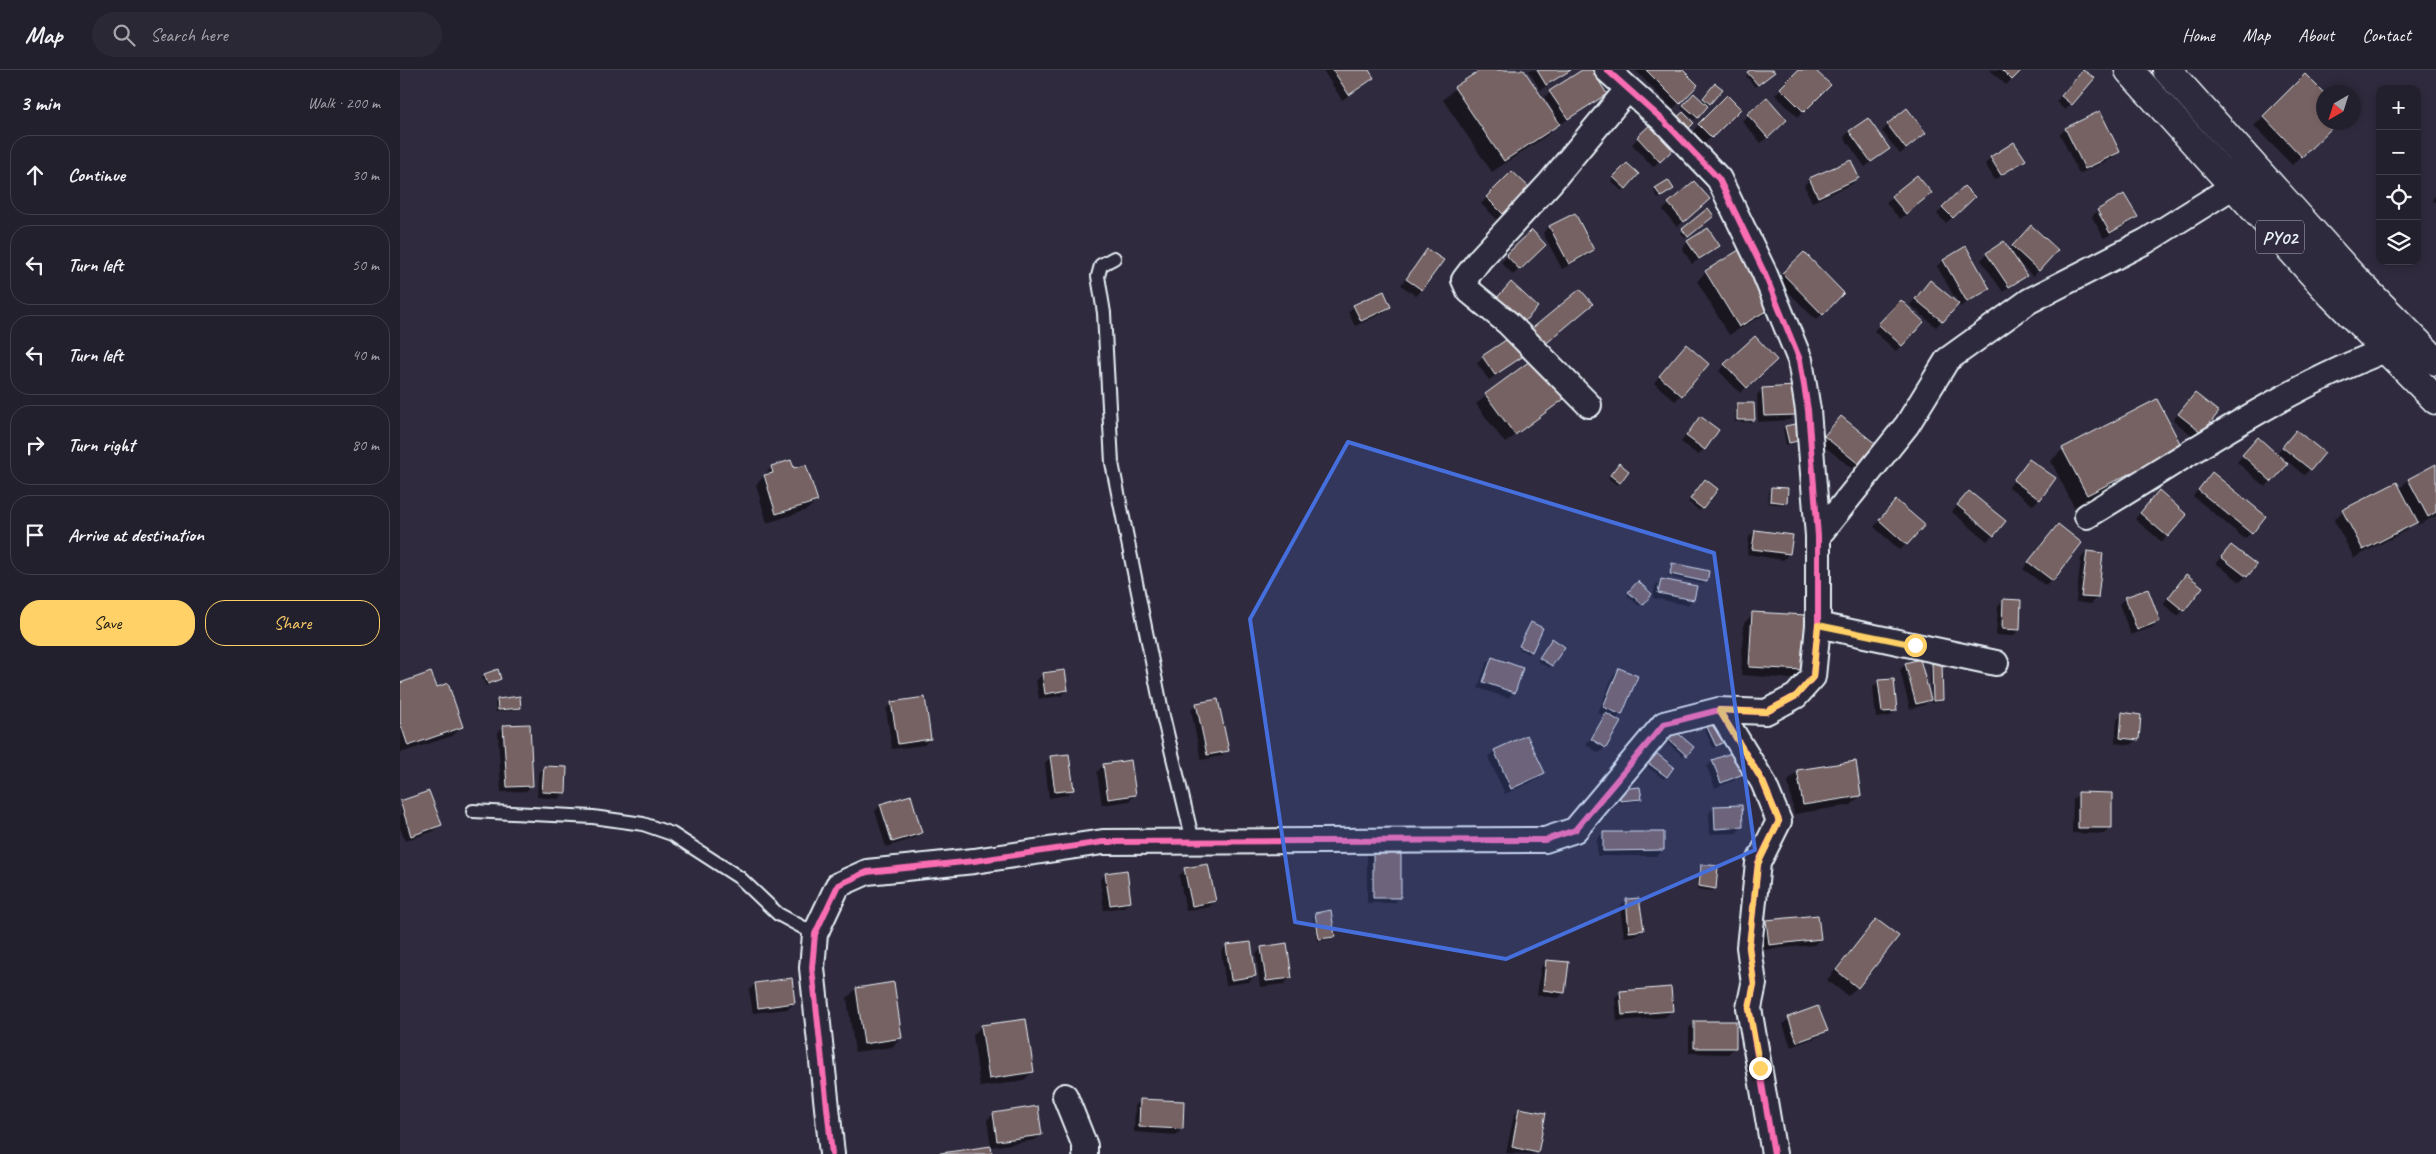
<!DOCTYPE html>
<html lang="en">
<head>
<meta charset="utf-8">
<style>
  :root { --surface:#23202e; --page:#2b2836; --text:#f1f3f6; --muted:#a3a3aa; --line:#403e4a; --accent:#ffd166 }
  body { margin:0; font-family:Caveat,sans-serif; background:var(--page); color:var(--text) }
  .controls { position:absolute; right:15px; top:15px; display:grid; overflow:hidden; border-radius:10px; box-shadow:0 2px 8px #0003 }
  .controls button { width:45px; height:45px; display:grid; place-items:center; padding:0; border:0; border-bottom:1px solid var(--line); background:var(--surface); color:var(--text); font:25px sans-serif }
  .compass { position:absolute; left:1916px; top:15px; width:45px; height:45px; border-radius:50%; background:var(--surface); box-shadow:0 2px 8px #0003; rotate:219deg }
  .stop { position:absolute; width:15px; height:15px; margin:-11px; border:4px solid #ffd166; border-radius:50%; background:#fff }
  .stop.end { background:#ffd166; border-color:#fff; box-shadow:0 1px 5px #0008 }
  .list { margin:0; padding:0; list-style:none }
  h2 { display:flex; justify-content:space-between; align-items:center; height:65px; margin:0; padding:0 20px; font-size:21px }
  h2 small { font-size:16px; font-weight:400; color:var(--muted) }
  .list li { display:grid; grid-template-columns:32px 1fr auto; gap:15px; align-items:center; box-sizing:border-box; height:80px; margin:0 10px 10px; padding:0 10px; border:1px solid var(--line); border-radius:20px }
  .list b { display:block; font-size:19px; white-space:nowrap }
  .list em { font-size:16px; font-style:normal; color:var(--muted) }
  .actions { display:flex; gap:10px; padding:15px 20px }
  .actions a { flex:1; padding:11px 0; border:1px solid var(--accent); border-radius:20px; text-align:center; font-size:18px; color:var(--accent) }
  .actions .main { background:var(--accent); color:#111 }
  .icon { flex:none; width:28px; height:28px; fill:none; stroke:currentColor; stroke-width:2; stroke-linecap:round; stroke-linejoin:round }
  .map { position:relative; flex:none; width:2036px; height:1084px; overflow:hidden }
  header { display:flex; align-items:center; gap:30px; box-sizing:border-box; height:70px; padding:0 25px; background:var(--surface); border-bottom:1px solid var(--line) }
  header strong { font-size:24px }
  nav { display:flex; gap:28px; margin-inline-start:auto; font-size:18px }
  .search { width:350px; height:45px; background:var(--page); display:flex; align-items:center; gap:12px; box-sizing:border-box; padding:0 18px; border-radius:28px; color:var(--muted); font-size:19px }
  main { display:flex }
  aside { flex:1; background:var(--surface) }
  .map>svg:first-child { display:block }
  .shadow { fill:#0007 }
  .building { fill:#776264; stroke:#e8f1f8 }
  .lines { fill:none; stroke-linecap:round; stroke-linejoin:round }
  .lane-casing { stroke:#e8f1f8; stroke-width:16 }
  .street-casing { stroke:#e8f1f8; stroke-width:28 }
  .highway-casing { stroke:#e8f1f8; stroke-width:31 }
  .lane { stroke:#2f2a3d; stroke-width:12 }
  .street { stroke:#2f2a3d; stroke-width:24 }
  .highway { stroke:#2f2a3d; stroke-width:28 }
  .cycleway-casing { stroke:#2f2a3d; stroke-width:9 }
  .cycleway { stroke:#f96db3; stroke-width:6 }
  .route { stroke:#ffd166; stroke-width:6 }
  .marked { fill:#466fde; fill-opacity:0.2; stroke:#466fde; stroke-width:4; stroke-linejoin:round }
  .labels { text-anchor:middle; stroke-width:4; stroke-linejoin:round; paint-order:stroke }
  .shield { fill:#2f2a3d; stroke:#b0b5c0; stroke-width:1 }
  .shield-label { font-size:19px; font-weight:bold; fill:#e8f1f8 }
</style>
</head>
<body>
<header>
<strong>Map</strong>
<div class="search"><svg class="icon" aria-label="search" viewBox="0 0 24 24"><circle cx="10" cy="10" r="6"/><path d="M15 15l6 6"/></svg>Search here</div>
<nav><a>Home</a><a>Map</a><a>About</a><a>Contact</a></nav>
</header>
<main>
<aside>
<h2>3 min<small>Walk · 200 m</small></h2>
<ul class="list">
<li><svg class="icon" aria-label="ahead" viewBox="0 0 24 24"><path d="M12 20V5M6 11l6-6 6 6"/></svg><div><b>Continue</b></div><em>30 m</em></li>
<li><svg class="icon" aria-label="left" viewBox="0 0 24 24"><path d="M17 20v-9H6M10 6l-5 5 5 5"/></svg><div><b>Turn left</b></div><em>50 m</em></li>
<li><svg class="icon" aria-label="left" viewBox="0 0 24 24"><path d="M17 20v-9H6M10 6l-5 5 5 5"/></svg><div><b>Turn left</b></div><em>40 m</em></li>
<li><svg class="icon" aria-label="right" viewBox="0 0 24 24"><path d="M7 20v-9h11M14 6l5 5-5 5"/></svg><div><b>Turn right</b></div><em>80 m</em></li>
<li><svg class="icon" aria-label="arrive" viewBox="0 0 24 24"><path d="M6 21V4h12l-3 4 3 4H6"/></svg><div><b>Arrive at destination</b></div></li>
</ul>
<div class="actions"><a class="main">Save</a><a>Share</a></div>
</aside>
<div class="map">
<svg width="2036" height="1084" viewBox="0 0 2036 1084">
  <rect width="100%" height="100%" fill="#2f2a3d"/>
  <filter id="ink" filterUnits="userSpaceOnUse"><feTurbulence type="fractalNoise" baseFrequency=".02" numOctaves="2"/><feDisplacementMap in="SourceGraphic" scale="10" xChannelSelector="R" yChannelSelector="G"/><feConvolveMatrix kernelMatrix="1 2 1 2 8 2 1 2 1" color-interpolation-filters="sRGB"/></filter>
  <g filter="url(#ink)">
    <path class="shadow" d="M923,0H967L973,8L942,30Z
      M1082,0H1122L1155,49L1157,48L1144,27L1184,0H1190L1205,24L1161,54L1160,52L1146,66L1092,102L1043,30L1055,18Z
      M1128,0H1171L1140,20Z
      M1235,0H1281L1296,15L1273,39Z
      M1352,0H1371L1370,4L1355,17L1346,6Z
      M1400,0H1413L1429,15L1398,47L1375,25Z
      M1590,0H1621L1606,15Z
      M1684,0L1693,8L1665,40L1656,32Z
      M1905,6L1924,52H1936L1892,95L1854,56Z
      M1313,17L1310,33L1294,50L1281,38L1294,25L1301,31Z
      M1327,27L1339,39L1305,73L1293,61Z
      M1366,29L1380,56L1361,73L1342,51Z
      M1255,52L1277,75L1253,97L1232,74Z
      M1488,55L1518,69L1500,84L1482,61Z
      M1666,59L1719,82L1713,88L1679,104L1660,64Z
      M1450,61L1488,78L1465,97L1444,67Z
      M1591,88L1624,90L1595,110L1585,94Z
      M1227,94L1238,104L1222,121L1211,111Z
      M1112,103L1130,120L1099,151L1081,134Z
      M1458,108L1452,114L1412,132L1404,115L1410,109Z
      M1294,112L1303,135L1277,157L1263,140Z
      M1564,118L1573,127L1546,153L1537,144Z
      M1256,119L1270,121L1258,129L1254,121Z
      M2036,125V133L2032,130Z
      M1724,126L1736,147L1730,153L1704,168L1692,147L1697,141Z
      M1492,127L1525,129L1500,149L1486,133Z
      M1174,144L1193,180L1187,186L1162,199L1143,163L1149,157Z
      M1310,148L1285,168L1281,163L1283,160Z
      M1132,162L1144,175L1113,205L1101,192Z
      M1625,163L1639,200L1633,206L1616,191L1625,205L1603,222L1581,190L1587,184L1608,181Z
      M1288,172L1318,176L1292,194L1282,178Z
      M1027,180L1022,220L1016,226L1001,215Z
      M1404,183L1443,223L1416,250L1377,210Z
      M1543,191L1588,218L1560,237L1537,196Z
      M1306,202L1371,236L1362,246L1329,265L1297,211Z
      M1525,218L1557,234L1536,257L1510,235Z
      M954,236L990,237L984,243L955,256L948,242Z
      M1495,238L1501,275L1496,281L1474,261Z
      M1355,267L1370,296L1340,323L1319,301Z
      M1280,281L1281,325L1275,331L1254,313Z
      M1124,285L1089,310L1077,293L1083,287Z
      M1133,290L1162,329L1105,373L1076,334Z
      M1362,319L1395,344L1389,350L1358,352L1357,325Z
      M1789,330L1801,363L1795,368L1773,350Z
      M1337,335L1354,349L1351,352H1335V337Z
      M1300,348L1304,379L1298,385L1281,372Z
      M1435,354L1475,376L1454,400L1419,372Z
      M1386,357L1403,371L1386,375L1383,359Z
      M1890,367L1910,399L1904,405L1880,385L1871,411L1865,417L1837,392L1852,375L1876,385Z
      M1663,379L1768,389L1674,437L1651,391Z
      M2036,395V446L2018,455L2016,451L2007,460L1954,488L1934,450L1943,441L1999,419L2008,410Z
      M1624,396L1639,429L1633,435L1609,417Z
      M372,397L393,400L416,431L407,440L367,453L356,415Z
      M1217,397L1220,412L1217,415L1208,408Z
      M1807,409L1864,446L1845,469L1793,426Z
      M1303,413L1302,438L1300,441L1288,432Z
      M1372,418L1386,432L1383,435L1368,433L1369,421Z
      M1564,428L1593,465L1587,471L1552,442Z
      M1753,428L1767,466L1762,472L1735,449Z
      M1491,438L1506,474L1500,480L1474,457Z
      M1658,455L1681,473L1646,516L1623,499Z
      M1355,461L1389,484L1383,490L1347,484L1349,467Z
      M1687,482L1697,528L1691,534L1676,532L1681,488Z
      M1825,482L1846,506L1840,512L1816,493Z
      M1273,495L1306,511L1303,514L1268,506Z
      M1261,510L1293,529L1287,535L1253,528L1255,516Z
      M1781,511L1783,540L1778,546L1763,534Z
      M1238,513L1250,524L1239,536L1227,525Z
      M1747,520L1759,551L1753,557L1731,565L1719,534L1725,528Z
      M1604,530L1619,560L1613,566L1596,565L1598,536Z
      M1353,544L1402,600L1393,609L1341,605L1344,553Z
      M1131,553V581L1128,584L1118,578Z
      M1152,570L1163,577L1149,598L1137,591Z
      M1092,588L1114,622L1108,628L1078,618L1086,594Z
      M1506,594L1530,629L1524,635L1510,639L1500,600Z
      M1532,594L1542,630L1539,632L1531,633L1530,597Z
      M1219,600L1221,644L1215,650L1205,677L1199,683L1186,675L1204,646L1198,643L1213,606Z
      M664,601L667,620L661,626L639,629L636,611L642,605Z
      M85,605L100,608L86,616L82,608Z
      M1479,612L1496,640L1490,646L1476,648L1473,617Z
      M0,614L36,618L62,657L52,666L0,683Z
      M97,630L119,637L117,640L96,642L95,633Z
      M492,633L530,669L524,675L492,679L486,639Z
      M797,634L827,680L821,686L801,690L791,640Z
      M1723,644L1737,669L1731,675L1715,673L1717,650Z
      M104,656L132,715L126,721L101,722L98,662Z
      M1307,656L1325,671L1322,674L1313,678L1304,658Z
      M1274,662L1293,677L1284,687L1265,671Z
      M1127,666L1143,703L1138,709L1105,724L1088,687L1094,681Z
      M1249,684L1266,706L1264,709L1242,693Z
      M651,687L673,719L667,725L649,728L645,693Z
      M1313,691L1341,704L1335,710L1315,718L1307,697Z
      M703,696L735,725L729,731L702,735L697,702Z
      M144,698L164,723L158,729L137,727L138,704Z
      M1398,701L1460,726L1451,735L1394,744L1388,711Z
      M29,722L40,755L34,761L5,771L0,758V733Z
      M1217,723L1240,729L1238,731L1218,733Z
      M1679,724L1710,758L1704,764L1672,763L1673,729Z
      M481,735L521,762L515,768L486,777L475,741Z
      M1315,737L1342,757L1336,763L1310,764L1309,743Z
      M1203,763L1263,780L1257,786H1197V769Z
      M973,778L1000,827L994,833H967V784Z
      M1302,795L1314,818L1312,821L1297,819L1299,798Z
      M785,800L815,831L809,837L786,841L779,806Z
      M706,804L730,831L724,837L704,840L700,810Z
      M1226,830L1242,860L1237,865L1224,867L1220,836Z
      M915,844L934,866L931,869L917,871L913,847Z
      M1476,850L1457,917L1448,926L1427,910Z
      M1366,851L1420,869L1414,875L1363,880L1360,857Z
      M827,876L855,906L849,912L826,915L821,882Z
      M862,878L890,908L884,914L860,917L856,884Z
      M1147,891L1164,922L1158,928L1137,925L1141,897Z
      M355,914L394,933L388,939L353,943L349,920Z
      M456,919L501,968L492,977L455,982L447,928Z
      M1221,922L1271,941L1265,947L1217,951L1215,928Z
      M1389,948L1426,960L1420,966L1391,977L1383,954Z
      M1295,952L1334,978L1328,984L1289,983V958Z
      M582,956L632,1002L623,1011L580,1017L573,965Z
      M741,1030L783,1032L782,1059L776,1065L734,1062L735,1036Z
      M1120,1039L1137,1082L1135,1084L1106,1083L1114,1045Z
      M593,1044L641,1065L635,1070L591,1077L587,1050Z"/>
    <path class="building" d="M933,0H969L974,8L949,25Z
      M1080,0H1124L1160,54L1104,91L1054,17Z
      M1137,0H1171L1146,15Z
      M1182,0H1192L1207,24L1168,49L1149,21Z
      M1246,0H1283L1298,15L1280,34Z
      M1350,0H1373L1375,2L1358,15L1347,2Z
      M1398,0H1415L1431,15L1404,42L1380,18Z
      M1602,0H1622L1612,10Z
      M1683,0L1695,8L1672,35L1661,26Z
      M1905,4L1924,23V52H1938L1902,87L1863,46Z
      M1315,13L1323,19L1310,34L1303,28Z
      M1294,23L1308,36L1298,48L1283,35Z
      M1327,25L1341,39L1312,68L1298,54Z
      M1367,27L1387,50L1368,68L1347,44Z
      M1507,38L1526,63L1506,79L1487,54Z
      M1700,41L1720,82L1685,99L1665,58Z
      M1283,42L1294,53L1284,63L1273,51Z
      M1468,48L1490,79L1471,92L1449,61Z
      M1255,50L1278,75L1260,92L1237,67Z
      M1614,72L1626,90L1601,105L1590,87Z
      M1451,90L1459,108L1418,127L1409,108Z
      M1227,93L1239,104L1226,119L1213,107Z
      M1112,101L1132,120L1105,146L1086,127Z
      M1517,105L1532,123L1506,144L1491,126Z
      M1268,110L1274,119L1261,127L1255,118Z
      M1294,111L1310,129L1284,152L1268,133Z
      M1564,116L1575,127L1553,148L1542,137Z
      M1724,124L1738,147L1710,163L1697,140Z
      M1308,138L1314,146L1288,167L1282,159Z
      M1175,143L1194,180L1169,194L1149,156Z
      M1631,155L1658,180L1639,201L1612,176Z
      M1308,158L1320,176L1299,189L1287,171Z
      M1132,160L1146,175L1120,200L1106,185Z
      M1604,171L1627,206L1609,217L1586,183Z
      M1566,176L1590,219L1567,232L1543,190Z
      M1027,179L1044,190L1022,220L1006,209Z
      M1339,180L1373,237L1339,257L1305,201Z
      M1404,182L1444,223L1423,245L1382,203Z
      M1530,210L1559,234L1543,252L1515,229Z
      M1111,212L1138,237L1122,254L1095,230Z
      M1180,219L1193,234L1142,277L1129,261Z
      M984,221L991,237L961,251L953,235Z
      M1501,230L1524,252L1502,276L1478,254Z
      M1112,266L1125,285L1095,305L1082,286Z
      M1355,266L1377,290L1347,318L1324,294Z
      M1286,274L1309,294L1282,326L1259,306Z
      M1134,288L1164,329L1115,365L1085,324Z
      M1395,316L1396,345L1364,346L1362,318Z
      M1795,323L1819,342L1802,363L1778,344Z
      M1757,329L1782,377L1687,425L1662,378Z
      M1337,333H1354L1355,350H1337Z
      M1300,346L1319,360L1305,380L1286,366Z
      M1441,346L1477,375L1460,395L1424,366Z
      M1404,352L1407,369L1389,373L1385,356Z
      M1896,360L1925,383L1911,400L1882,377Z
      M1858,367L1888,394L1872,412L1842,385Z
      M1629,389L1656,408L1640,430L1613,410Z
      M391,390L394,398L406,395L418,431L376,444L364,405L373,403L371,396Z
      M1219,393L1229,401L1220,413L1210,405Z
      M2036,394V442L2028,447L2008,409Z
      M1812,402L1866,446L1852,464L1798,420Z
      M1305,409L1318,419L1303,439L1290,429Z
      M1997,412L2018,452L1963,480L1942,440Z
      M1371,417L1388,418L1387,433L1370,431Z
      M1759,420L1787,445L1768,467L1740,443Z
      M1569,421L1606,451L1594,466L1557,435Z
      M1496,430L1525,455L1507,475L1479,450Z
      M1658,454L1682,473L1653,511L1628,492Z
      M1355,460L1393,465L1390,484L1352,479Z
      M1831,475L1857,495L1847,507L1821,487Z
      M1687,481L1703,483L1698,528L1681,527Z
      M1272,493L1309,501L1307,512L1270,504Z
      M1786,504L1803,517L1784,541L1768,528Z
      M1261,509L1297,516L1294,530L1258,523Z
      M1238,511L1252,524L1243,535L1228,522Z
      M1748,519L1760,551L1737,560L1725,527Z
      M1603,529L1621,530L1620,560L1602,559Z
      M1352,542L1406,545L1403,600L1349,597Z
      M1131,552L1143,558L1132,582L1119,576Z
      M1152,568L1165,577L1152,596L1139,588Z
      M1092,587L1123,598L1115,623L1083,612Z
      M1520,589L1531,630L1516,634L1505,593Z
      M1532,593H1542L1543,630L1533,631Z
      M1219,598L1238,606L1222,645L1203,637Z
      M98,599L101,609L88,614L84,604Z
      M665,600L668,620L645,624L642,603Z
      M31,602L37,617L48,613L63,657L8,676L0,652V613Z
      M1494,609L1497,641L1482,642L1478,610Z
      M120,626L121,638L98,640L97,629Z
      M525,627L531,669L498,674L491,632Z
      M818,629L829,681L807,685L796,633Z
      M1722,642L1741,645L1739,670L1720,668Z
      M1206,643L1221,652L1206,678L1191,669Z
      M1316,650L1326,671L1316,676L1306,655Z
      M130,654L133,716L107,717L103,655Z
      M1274,660L1294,677L1287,686L1267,668Z
      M1127,665L1145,703L1111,719L1094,680Z
      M1252,680L1274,697L1267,707L1244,690Z
      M1334,682L1343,704L1321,713L1312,690Z
      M669,684L674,720L655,722L650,686Z
      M731,690L736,725L708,729L703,694Z
      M1456,691L1461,726L1403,735L1397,700Z
      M144,696L167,697L166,723L142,722Z
      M1240,717L1242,729L1220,731L1219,719Z
      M29,721L42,755L11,766L0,731Z
      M1678,722L1712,723V758H1678Z
      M511,725L522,763L492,772L480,734Z
      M1342,735L1343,757L1315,759L1314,736Z
      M1203,762H1264V780L1203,781Z
      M973,777H1001V828H973Z
      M808,794L816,831L792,836L784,798Z
      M1301,794L1318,796L1316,819L1299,816Z
      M727,800L731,832L710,835L705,803Z
      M1239,828L1244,860L1229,862L1226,829Z
      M931,840L935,867L919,869L915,843Z
      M1418,845L1421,869L1369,875L1366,850Z
      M1476,849L1499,866L1458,918L1436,900Z
      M851,872L856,906L831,910L826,875Z
      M887,873L892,908L866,911L861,877Z
      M1146,890L1169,892L1165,923L1143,920Z
      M392,908L395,933L358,938L355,913Z
      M494,912L502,968L464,974L456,918Z
      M1271,917L1273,941L1222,945L1220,921Z
      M1418,936L1428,961L1397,972L1388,947Z
      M626,949L634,1002L589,1009L581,955Z
      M1294,951H1336V978H1294Z
      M740,1029L784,1031L783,1059L739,1057Z
      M638,1036L642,1065L597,1071L593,1043Z
      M1119,1038L1146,1043L1138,1083L1112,1077Z
      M591,1076L592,1084H534Z"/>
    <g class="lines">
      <defs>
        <path id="lane" d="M714,188L701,195L698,206L704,243L712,393L763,646L793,771
          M73,741L193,747L243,754L272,764L340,808L378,844L415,864"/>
        <path id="street" d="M1207,0L1263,50L1319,109L1364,202L1400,290L1408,340L1418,466V555L1413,607L1396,626L1366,642L1319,640
          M1189,335L1108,253L1069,221L1064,210L1080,189L1150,113L1227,20
          M1687,446C1782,389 1882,319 1986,280
          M1418,466L1507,355L1547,290L1629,231L1746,171L1834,116
          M1418,555L1596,593
          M665,1026L685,1076V1084
          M432,1084L412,898L415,864L438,815L467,802L574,791L703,772L1145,770L1175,760L1264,654L1319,640L1363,712L1379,751L1358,793L1349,877L1354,914L1349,938L1374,1084"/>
        <path id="highway" d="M1729,0L1932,225L2036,330
          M1767,0L1952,206L2036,291"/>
      </defs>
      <use href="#lane" class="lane-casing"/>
      <use href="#street" class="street-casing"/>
      <use href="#highway" class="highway-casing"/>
      <use href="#lane" class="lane"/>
      <use href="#street" class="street"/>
      <use href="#highway" class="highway"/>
      <defs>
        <path id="cycleway" d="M1207,0L1263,50L1319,109L1364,202L1400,290L1408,340L1418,466V555L1413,607L1396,626L1366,642L1319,640
          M432,1084L412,898L415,864L438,815L467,802L574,791L703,772L1145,770L1175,760L1264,654L1319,640L1363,712L1379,751L1358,793L1349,877L1354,914L1349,938L1374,1084"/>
      </defs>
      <use href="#cycleway" class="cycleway-casing"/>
      <use href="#cycleway" class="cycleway"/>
    </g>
  </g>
  <g class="lines" filter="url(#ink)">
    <path class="route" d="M1360,998L1349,938L1354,914L1349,877L1358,794L1379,751L1363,712L1319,640L1366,642L1396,626L1413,607L1418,555L1515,575"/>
  </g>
  <path class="marked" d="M948,372L1314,483L1355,780L1106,889L895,852L850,549Z"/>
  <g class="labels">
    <rect class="shield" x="1856" y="150.5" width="48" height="33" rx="4"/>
    <g class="shield-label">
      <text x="1880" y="174">PY02</text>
    </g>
  </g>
</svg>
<div class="controls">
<button>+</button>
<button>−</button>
<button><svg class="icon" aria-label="locate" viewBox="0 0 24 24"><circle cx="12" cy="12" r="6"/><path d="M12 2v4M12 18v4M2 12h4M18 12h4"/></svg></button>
<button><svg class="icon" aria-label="layers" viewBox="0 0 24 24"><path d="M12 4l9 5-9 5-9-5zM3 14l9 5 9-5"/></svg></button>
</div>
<svg class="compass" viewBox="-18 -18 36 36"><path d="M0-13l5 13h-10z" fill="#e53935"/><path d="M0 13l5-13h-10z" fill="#a3a3aa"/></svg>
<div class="stop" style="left:1515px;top:575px"></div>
<div class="stop end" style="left:1360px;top:998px"></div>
</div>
</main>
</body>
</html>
